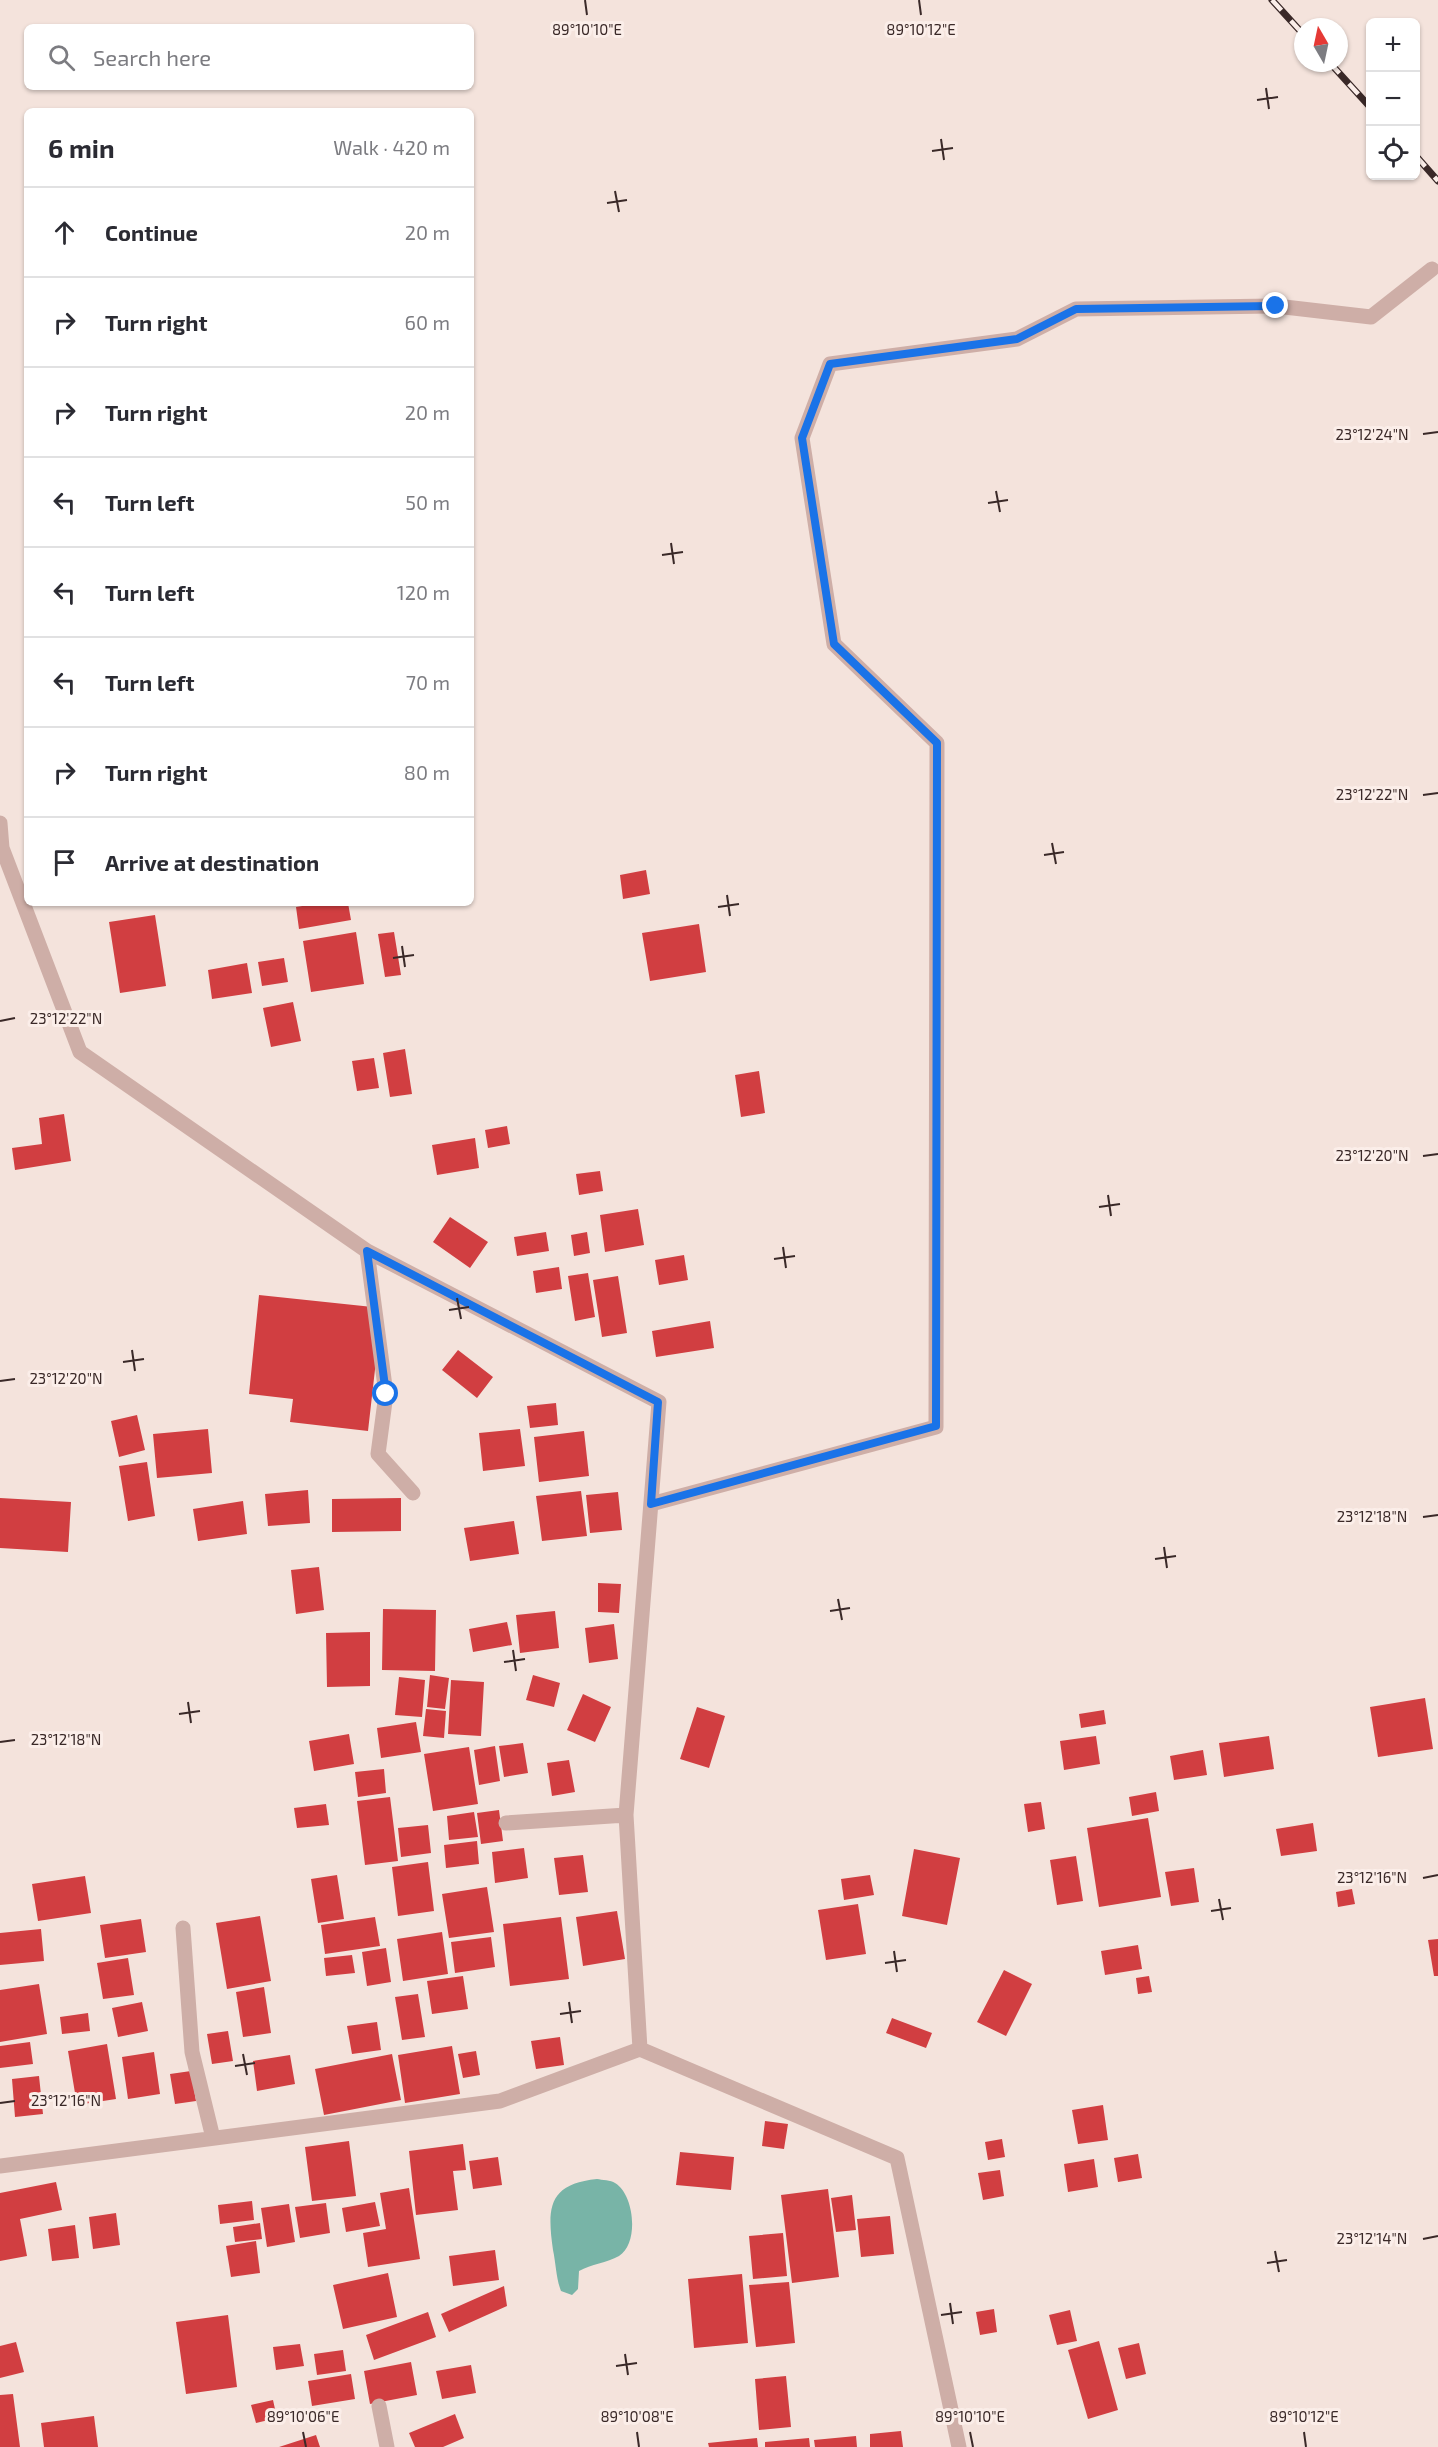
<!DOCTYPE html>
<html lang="en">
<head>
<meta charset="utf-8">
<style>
  :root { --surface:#fff; --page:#f7f7f7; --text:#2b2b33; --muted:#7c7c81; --line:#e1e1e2 }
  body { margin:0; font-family:"Exo 2",sans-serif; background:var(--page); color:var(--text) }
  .controls { position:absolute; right:18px; top:18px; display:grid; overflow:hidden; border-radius:9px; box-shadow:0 2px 4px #0004 }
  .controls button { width:54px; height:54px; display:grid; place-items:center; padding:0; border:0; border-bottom:2px solid var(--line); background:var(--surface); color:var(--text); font:30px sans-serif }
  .compass { position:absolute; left:1294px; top:18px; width:54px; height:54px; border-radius:50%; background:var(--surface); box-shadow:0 2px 4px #0004; rotate:351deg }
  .stop { position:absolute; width:18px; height:18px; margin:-14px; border:4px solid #1a73e8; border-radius:50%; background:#fff }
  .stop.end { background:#1a73e8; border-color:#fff; box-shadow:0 2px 6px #0008 }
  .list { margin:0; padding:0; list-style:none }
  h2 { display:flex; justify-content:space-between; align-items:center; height:78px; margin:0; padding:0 24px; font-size:26px }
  h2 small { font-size:20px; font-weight:400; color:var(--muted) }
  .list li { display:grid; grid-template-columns:39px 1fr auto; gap:18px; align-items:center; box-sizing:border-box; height:90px; padding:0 24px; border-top:2px solid var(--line) }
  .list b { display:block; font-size:22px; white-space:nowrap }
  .list em { font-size:20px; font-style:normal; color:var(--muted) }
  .icon { flex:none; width:33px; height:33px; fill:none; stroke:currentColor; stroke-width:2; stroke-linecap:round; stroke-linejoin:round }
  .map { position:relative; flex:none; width:1438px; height:2447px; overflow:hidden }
  .search { position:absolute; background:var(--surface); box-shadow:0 2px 4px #0004; left:24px; top:24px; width:450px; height:66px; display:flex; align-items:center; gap:15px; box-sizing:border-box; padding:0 21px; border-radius:9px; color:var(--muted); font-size:22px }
  .panel { position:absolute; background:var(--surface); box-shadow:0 2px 4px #0004; left:24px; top:108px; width:450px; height:798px; border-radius:9px }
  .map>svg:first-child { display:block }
  .water { fill:#78b4a7 }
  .building { fill:#d13e41 }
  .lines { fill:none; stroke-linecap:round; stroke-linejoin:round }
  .minor { stroke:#ceaea7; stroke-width:15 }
  .rail-casing { stroke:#3a2928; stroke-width:7 }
  .rail { stroke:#fbeee9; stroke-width:4.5; stroke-dasharray:14; stroke-linecap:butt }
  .route { stroke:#1a73e8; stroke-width:8 }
  .ticks { fill:none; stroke:#3a2928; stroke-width:2 }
  .ticks-label { font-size:15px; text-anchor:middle; fill:#3a2928; stroke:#fbeee9; stroke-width:6; stroke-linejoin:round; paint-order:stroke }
</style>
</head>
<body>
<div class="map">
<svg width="1438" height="2447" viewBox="0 0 1438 2447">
  <rect width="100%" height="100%" fill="#f4e3dc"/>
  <path class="water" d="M597,2179C602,2180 611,2180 615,2183C635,2195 639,2244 619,2256C607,2263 591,2264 579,2271L578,2289L572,2295L561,2291C556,2278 556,2264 553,2250C547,2208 548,2184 597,2179Z"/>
  <path class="building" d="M646,870L650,894L623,899L620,875Z
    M321,903H348L351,920L299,929L296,907Z
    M155,915L166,986L120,993L109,922Z
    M699,924L706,972L650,981L642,933Z
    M356,932L364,984L311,992L303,941Z
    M394,932L401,975L385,977L378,934Z
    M284,958L288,982L262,986L258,962Z
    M247,963L252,993L212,999L208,970Z
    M293,1002L301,1041L271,1047L263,1008Z
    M405,1049L412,1094L390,1097L383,1053Z
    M374,1058L379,1088L357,1091L352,1061Z
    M759,1071L765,1113L741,1117L735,1075Z
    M64,1114L71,1161L15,1170L12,1148L42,1144L39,1118Z
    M507,1126L510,1144L488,1148L485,1130Z
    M475,1138L479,1168L437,1175L432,1145Z
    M600,1171L603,1191L579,1195L576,1174Z
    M638,1209L644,1245L605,1252L600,1215Z
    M450,1217L488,1242L470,1268L433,1242Z
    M546,1232L549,1251L517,1256L514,1237Z
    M587,1232L590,1253L574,1256L571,1235Z
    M684,1255L688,1280L659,1285L655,1260Z
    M559,1267L562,1289L536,1293L533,1271Z
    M588,1273L595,1317L575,1321L568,1276Z
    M618,1276L627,1333L602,1337L593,1280Z
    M259,1295L382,1308L368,1431L290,1422L293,1399L249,1394Z
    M710,1321L714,1348L656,1357L652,1331Z
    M458,1350L493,1377L477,1398L442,1370Z
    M556,1403L558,1425L530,1428L527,1406Z
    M137,1415L145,1450L119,1457L111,1421Z
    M208,1429L212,1473L157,1478L153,1434Z
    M520,1429L525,1466L483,1471L479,1433Z
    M584,1431L589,1476L539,1482L534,1437Z
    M147,1462L155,1516L128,1521L119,1466Z
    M308,1490L310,1523L268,1526L265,1494Z
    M581,1491L587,1536L542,1541L536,1496Z
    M618,1492L622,1530L590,1533L586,1495Z
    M0,1498L71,1502L68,1552L0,1548Z
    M401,1498V1531L332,1532V1499Z
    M243,1501L247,1534L198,1541L193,1509Z
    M514,1521L519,1554L470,1561L464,1528Z
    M319,1567L324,1610L296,1614L291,1570Z
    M598,1583L621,1584L619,1613L598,1612Z
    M383,1609L436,1610L435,1671L382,1670Z
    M555,1611L559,1648L520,1653L516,1615Z
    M507,1622L512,1645L473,1652L469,1629Z
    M614,1624L618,1659L589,1663L585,1628Z
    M370,1632V1686L327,1687L326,1633Z
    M430,1675L449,1678L445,1709L427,1707Z
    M533,1675L560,1683L554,1707L526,1700Z
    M399,1677L425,1680L422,1717L395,1715Z
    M451,1680L484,1682L481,1736L448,1734Z
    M583,1694L611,1707L595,1742L567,1730Z
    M1425,1698L1433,1749L1378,1757L1370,1707Z
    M697,1707L725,1716L709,1768L680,1759Z
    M426,1709L446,1711L444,1738L423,1736Z
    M1104,1710L1106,1724L1081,1728L1079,1714Z
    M416,1722L421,1752L381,1758L377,1728Z
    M349,1734L354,1764L314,1771L309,1741Z
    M1096,1736L1100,1764L1064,1770L1060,1741Z
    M1269,1736L1274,1769L1224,1777L1219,1743Z
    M523,1743L528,1773L504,1777L499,1746Z
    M495,1746L500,1781L479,1785L474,1750Z
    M469,1747L478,1804L433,1811L424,1754Z
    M1203,1750L1207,1775L1174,1780L1170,1756Z
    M569,1760L575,1792L552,1796L547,1763Z
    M384,1769L386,1793L358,1797L355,1772Z
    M1156,1792L1159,1811L1132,1816L1129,1797Z
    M390,1797L398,1861L365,1865L357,1801Z
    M1041,1802L1045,1829L1028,1832L1024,1804Z
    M326,1804L329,1825L297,1828L294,1808Z
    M499,1810L503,1841L481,1844L477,1813Z
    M474,1812L478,1837L449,1840L447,1816Z
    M1148,1818L1161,1897L1099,1907L1087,1828Z
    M1313,1823L1317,1851L1281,1856L1276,1829Z
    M428,1825L431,1853L401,1857L398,1828Z
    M477,1841L479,1864L446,1868L444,1845Z
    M524,1848L528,1878L495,1883L492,1852Z
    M914,1849L960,1858L947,1925L902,1916Z
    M583,1855L588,1892L559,1895L554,1858Z
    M1076,1856L1083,1901L1057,1905L1050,1860Z
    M428,1862L434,1911L398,1916L392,1867Z
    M1194,1868L1199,1902L1171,1906L1165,1872Z
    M337,1875L344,1919L318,1923L311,1879Z
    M870,1875L874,1895L844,1900L841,1879Z
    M85,1876L91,1913L38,1921L32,1884Z
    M487,1887L494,1932L449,1938L442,1894Z
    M1352,1889L1355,1904L1338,1907L1336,1892Z
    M858,1904L866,1954L826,1960L818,1910Z
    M617,1911L625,1959L583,1966L576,1917Z
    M260,1916L271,1981L227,1989L216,1923Z
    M375,1917L380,1946L325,1954L321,1925Z
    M561,1917L569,1979L510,1986L503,1924Z
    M141,1919L146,1952L105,1958L100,1925Z
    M41,1929L44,1961L0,1965V1933Z
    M442,1932L448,1974L403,1981L397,1939Z
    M491,1937L495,1967L455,1973L451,1942Z
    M1438,1939V1976H1434L1428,1940Z
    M1138,1945L1142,1969L1105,1975L1101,1951Z
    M386,1948L391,1982L367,1986L362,1952Z
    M352,1955L355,1973L326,1976L324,1958Z
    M128,1958L134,1995L103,1999L97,1963Z
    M1004,1970L1032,1984L1006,2036L977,2022Z
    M463,1976L468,2009L432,2014L427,1981Z
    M1149,1976L1152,1992L1138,1994L1136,1978Z
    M39,1984L47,2034L0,2042V1990Z
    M264,1987L271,2033L243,2037L236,1992Z
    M418,1994L425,2037L402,2040L395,1997Z
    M142,2002L148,2031L118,2037L112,2008Z
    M88,2013L90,2031L62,2034L60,2017Z
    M892,2018L932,2033L926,2048L886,2033Z
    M377,2022L381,2050L352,2054L347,2026Z
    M228,2031L233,2061L212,2064L207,2034Z
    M560,2037L564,2065L536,2069L531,2041Z
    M30,2042L33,2064L0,2068V2046Z
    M107,2044L116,2099L77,2105L68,2051Z
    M452,2046L460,2094L405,2103L398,2055Z
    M476,2051L480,2075L463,2078L458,2054Z
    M154,2052L160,2094L128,2099L122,2057Z
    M392,2054L401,2100L324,2115L315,2069Z
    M290,2055L295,2084L257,2091L253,2061Z
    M191,2071L196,2101L175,2104L170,2074Z
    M39,2076L43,2114L15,2117L12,2079Z
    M1103,2105L1108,2140L1078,2144L1072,2110Z
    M765,2121L788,2124L784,2149L762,2146Z
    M1002,2139L1005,2157L988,2160L985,2142Z
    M349,2141L356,2196L312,2201L305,2147Z
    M463,2144L466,2170L453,2171L458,2210L416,2215L409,2151Z
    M680,2152L734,2157L731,2190L676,2185Z
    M1138,2154L1142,2178L1118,2182L1114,2158Z
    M498,2157L502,2185L473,2189L469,2161Z
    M1094,2159L1098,2187L1068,2192L1064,2164Z
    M1000,2170L1004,2196L983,2200L978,2173Z
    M56,2182L62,2210L20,2219L27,2256L0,2261V2193Z
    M409,2188L420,2259L368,2267L363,2233L386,2229L380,2193Z
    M828,2189L839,2277L792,2283L781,2195Z
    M852,2195L856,2230L836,2232L831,2198Z
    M252,2201L254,2220L220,2224L218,2205Z
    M375,2202L380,2226L346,2232L342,2208Z
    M326,2203L330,2233L300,2238L295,2207Z
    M289,2204L295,2242L267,2247L261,2208Z
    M116,2213L120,2245L93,2249L89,2217Z
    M890,2216L894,2254L861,2257L857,2219Z
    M260,2223L262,2239L235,2242L233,2227Z
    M75,2225L79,2258L52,2261L48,2229Z
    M783,2233L787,2276L753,2279L749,2236Z
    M256,2241L260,2273L231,2277L226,2246Z
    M495,2250L499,2280L453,2286L449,2256Z
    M388,2273L397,2317L343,2329L333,2285Z
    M742,2274L748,2343L694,2348L688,2279Z
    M789,2282L795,2343L756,2347L749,2285Z
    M504,2286L507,2306L449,2332L441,2314Z
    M994,2309L997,2332L980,2335L976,2312Z
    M1070,2310L1077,2341L1057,2345L1049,2315Z
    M428,2312L436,2337L374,2360L366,2335Z
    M228,2315L237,2387L186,2394L176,2322Z
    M1099,2341L1118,2410L1088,2419L1068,2350Z
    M16,2342L24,2372L0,2378V2346Z
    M1139,2343L1146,2374L1126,2379L1118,2348Z
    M300,2344L304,2366L276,2370L273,2347Z
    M343,2350L346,2371L317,2375L314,2354Z
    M411,2362L417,2395L370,2404L364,2371Z
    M471,2365L476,2393L442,2399L436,2371Z
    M351,2374L355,2399L312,2406L308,2381Z
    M786,2376L791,2427L759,2430L755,2379Z
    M13,2394L20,2447H0V2395Z
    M273,2400L277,2418L256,2423L251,2405Z
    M455,2414L464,2438L443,2447H415L409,2433Z
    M94,2416L98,2447H44L41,2423Z
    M901,2431L903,2447H870V2434Z
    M316,2435L320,2447H279Z
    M856,2436L857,2447H815L814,2440Z
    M757,2438L758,2447H709L708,2443Z
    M809,2438L810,2447H765V2442Z"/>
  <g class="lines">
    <path class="minor" d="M0,823L2,848L80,1052L367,1251L659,1402L626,1815L640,2049L897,2158L959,2447
      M367,1251L386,1394L378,1454L413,1493
      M651,1504L936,1427L937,743L834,644L802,438L830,364L1017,339L1076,309L1276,306L1371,317L1432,269
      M506,1823L626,1815
      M183,1928L192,2052L213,2138
      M0,2166L500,2101L640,2049
      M379,2406L387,2447"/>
    <defs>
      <path id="rail" d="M1272,0L1303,34
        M1330,63L1370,107
        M1416,156L1438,181"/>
    </defs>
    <use href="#rail" class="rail-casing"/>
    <use href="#rail" class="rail"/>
  </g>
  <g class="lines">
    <path class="route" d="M386,1394L367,1251L658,1402L651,1504L936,1426L937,743L834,644L802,438L830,364L1017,339L1076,309L1276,306"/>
  </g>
  <path class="ticks" d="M585,0L587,15M919,0L921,15M1266,88L1269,109M1257,100L1278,97M941,139L944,160M932,151L953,148M615,191L619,212M607,203L627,200M1423,434L1438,432M996,491L1000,512M988,503L1008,500M671,543L674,564M662,555L683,552M1423,795L1438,793M1052,843L1056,864M1044,855L1064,852M727,895L730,916M718,907L739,904M402,946L405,967M393,958L414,955M0,1021L15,1018M1423,1156L1438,1154M1108,1195L1111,1216M1099,1207L1120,1204M783,1247L786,1268M774,1259L795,1256M457,1298L461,1319M449,1310L469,1307M132,1350L135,1371M123,1362L144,1359M0,1381L15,1379M1423,1517L1438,1515M1164,1547L1167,1568M1155,1559L1176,1556M838,1599L842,1620M830,1611L850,1608M513,1650L516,1671M504,1662L525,1659M188,1702L191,1723M179,1714L200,1711M0,1742L15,1740M1423,1878L1438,1875M1219,1899L1223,1920M1211,1911L1231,1908M894,1951L897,1972M885,1963L906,1960M569,2002L572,2023M560,2014L581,2011M243,2054L247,2075M235,2066L255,2063M0,2103L15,2101M1423,2239L1438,2236M1275,2251L1279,2272M1267,2263L1287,2260M950,2303L953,2324M941,2315L962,2312M625,2354L628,2375M616,2366L637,2363M303,2432L306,2447M637,2432L639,2447M970,2432L973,2447M1304,2432L1306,2447"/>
  <g class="ticks-label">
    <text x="587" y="35">89°10'10"E</text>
    <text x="921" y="35">89°10'12"E</text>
    <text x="1372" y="440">23°12'24"N</text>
    <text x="1372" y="800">23°12'22"N</text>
    <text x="66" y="1024">23°12'22"N</text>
    <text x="1372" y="1161">23°12'20"N</text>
    <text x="66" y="1384">23°12'20"N</text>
    <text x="1372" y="1522">23°12'18"N</text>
    <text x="66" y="1745">23°12'18"N</text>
    <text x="1372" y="1883">23°12'16"N</text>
    <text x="66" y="2106">23°12'16"N</text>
    <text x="1372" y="2244">23°12'14"N</text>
    <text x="303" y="2422">89°10'06"E</text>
    <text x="637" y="2422">89°10'08"E</text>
    <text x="970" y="2422">89°10'10"E</text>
    <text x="1304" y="2422">89°10'12"E</text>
  </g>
</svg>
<div class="controls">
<button>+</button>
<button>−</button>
<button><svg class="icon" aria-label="locate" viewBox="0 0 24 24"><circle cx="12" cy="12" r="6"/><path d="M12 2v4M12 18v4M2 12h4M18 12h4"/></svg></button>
</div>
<svg class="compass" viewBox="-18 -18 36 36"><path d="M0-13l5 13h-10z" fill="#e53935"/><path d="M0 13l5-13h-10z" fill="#7c7c81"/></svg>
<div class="stop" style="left:386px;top:1394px"></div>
<div class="stop end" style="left:1276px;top:306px"></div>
<div class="search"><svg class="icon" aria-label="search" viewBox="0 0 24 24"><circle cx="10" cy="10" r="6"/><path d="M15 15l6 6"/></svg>Search here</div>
<section class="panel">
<h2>6 min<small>Walk · 420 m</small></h2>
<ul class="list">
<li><svg class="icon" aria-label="ahead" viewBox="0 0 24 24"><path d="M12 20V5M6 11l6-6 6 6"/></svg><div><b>Continue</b></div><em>20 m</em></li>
<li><svg class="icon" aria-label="right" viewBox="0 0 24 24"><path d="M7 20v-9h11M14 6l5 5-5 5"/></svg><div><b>Turn right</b></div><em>60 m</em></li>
<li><svg class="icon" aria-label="right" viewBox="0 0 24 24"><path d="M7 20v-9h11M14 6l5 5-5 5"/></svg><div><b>Turn right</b></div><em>20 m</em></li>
<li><svg class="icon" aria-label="left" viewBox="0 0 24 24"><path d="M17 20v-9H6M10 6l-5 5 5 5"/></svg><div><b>Turn left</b></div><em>50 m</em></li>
<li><svg class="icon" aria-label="left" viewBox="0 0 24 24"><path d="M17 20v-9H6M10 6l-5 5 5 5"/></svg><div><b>Turn left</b></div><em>120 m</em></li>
<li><svg class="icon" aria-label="left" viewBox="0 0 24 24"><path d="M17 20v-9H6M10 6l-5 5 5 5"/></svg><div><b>Turn left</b></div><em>70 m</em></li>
<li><svg class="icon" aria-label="right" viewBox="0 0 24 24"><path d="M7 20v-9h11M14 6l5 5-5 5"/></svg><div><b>Turn right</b></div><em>80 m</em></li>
<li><svg class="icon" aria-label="arrive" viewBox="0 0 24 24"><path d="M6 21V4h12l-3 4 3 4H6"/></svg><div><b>Arrive at destination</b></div></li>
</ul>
</section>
</div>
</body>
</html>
